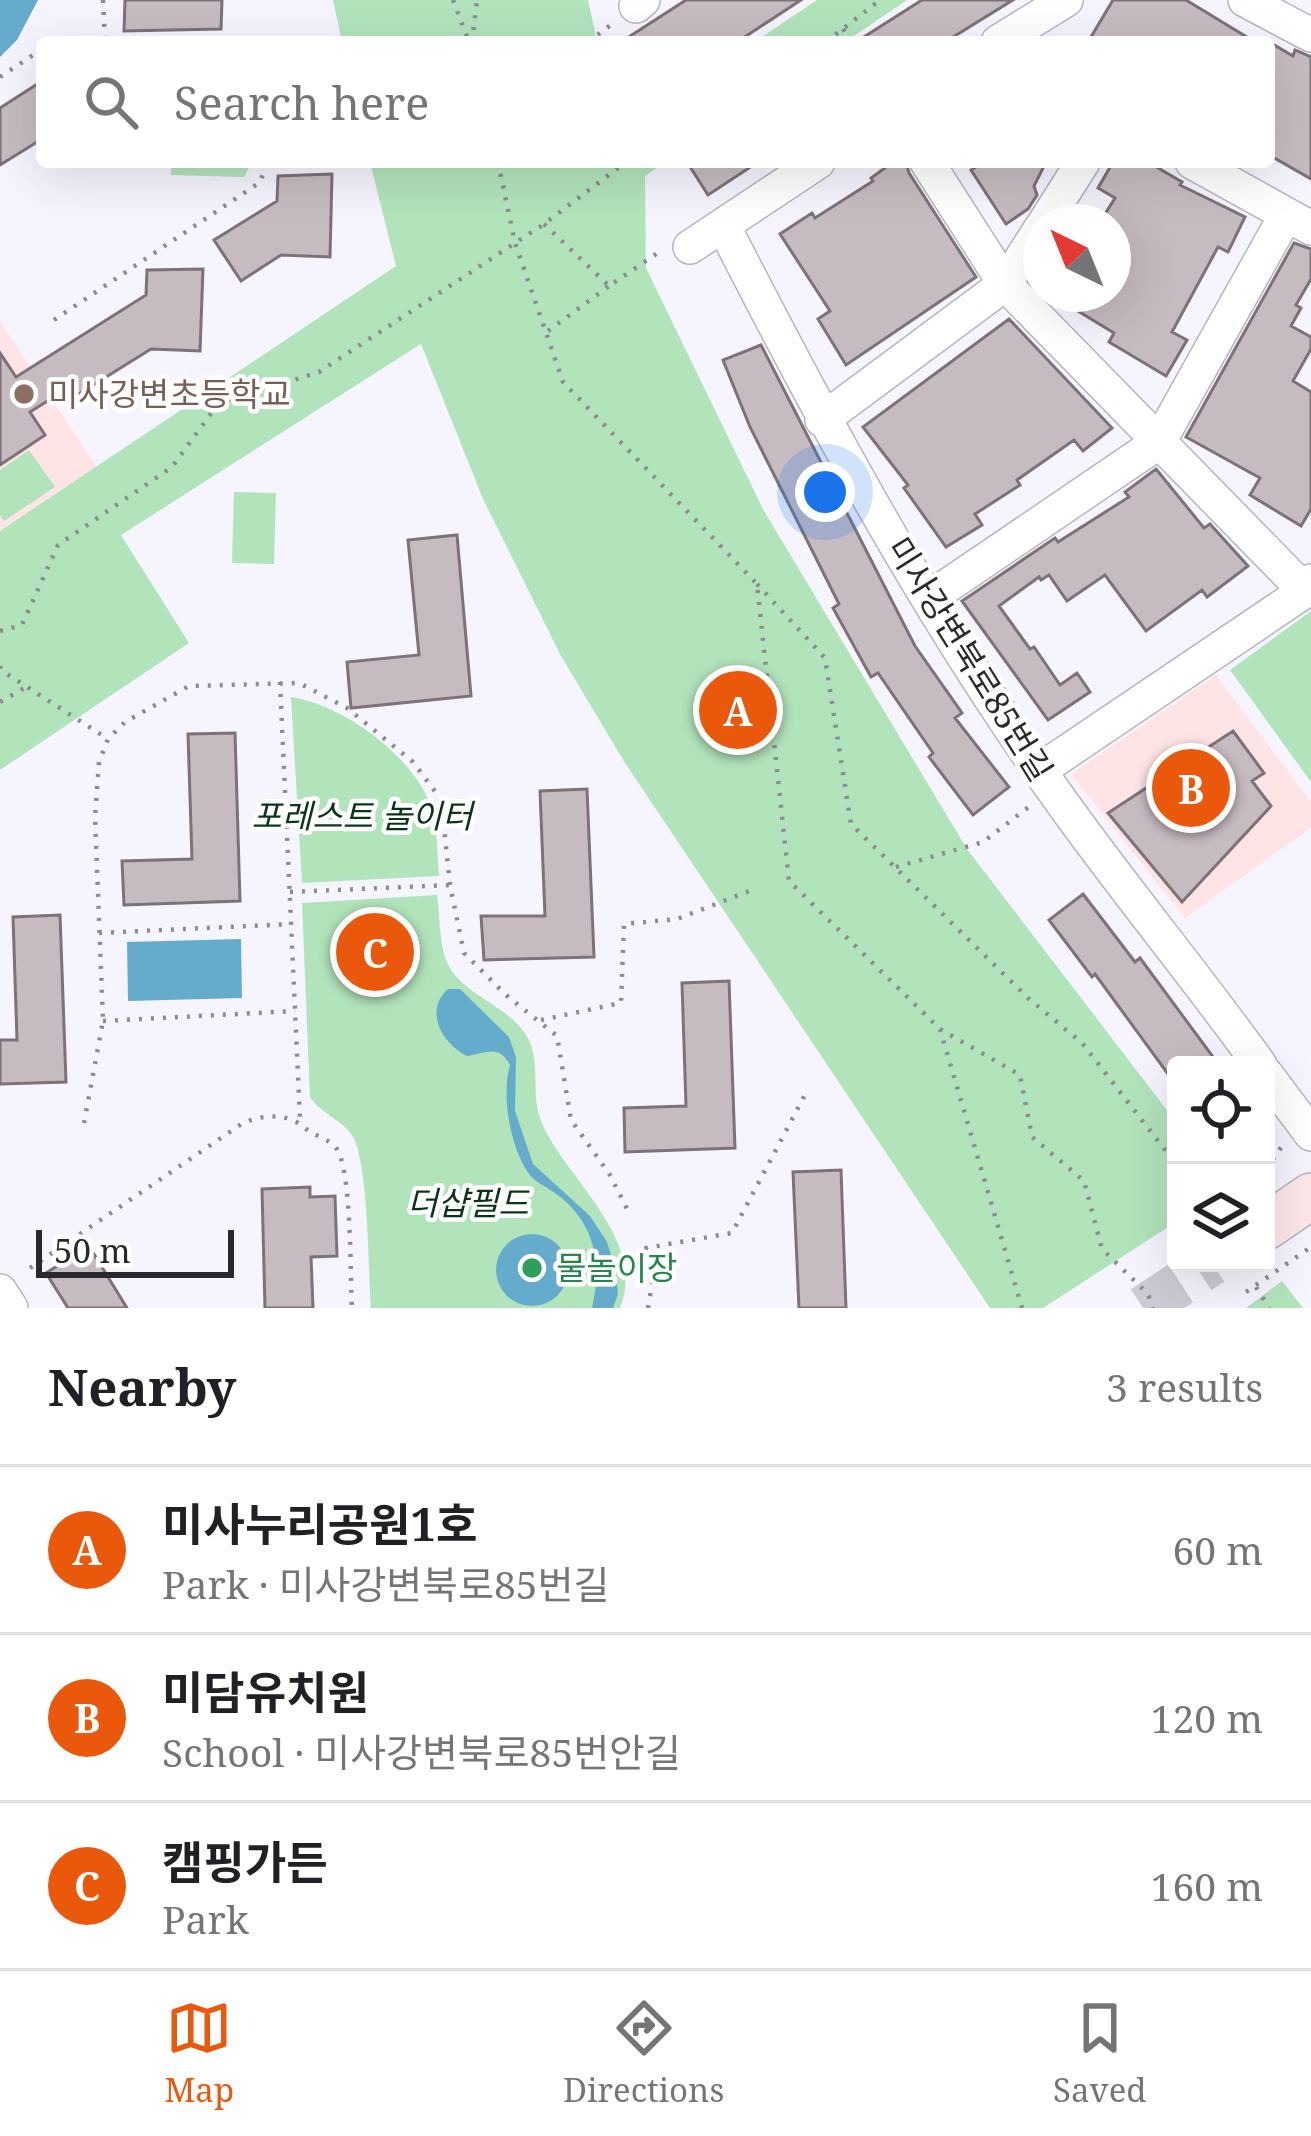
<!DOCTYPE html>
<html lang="en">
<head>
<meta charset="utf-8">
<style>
  :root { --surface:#fff; --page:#f2f2f2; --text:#202124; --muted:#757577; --line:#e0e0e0; --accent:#ea580c }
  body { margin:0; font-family:"Noto Serif","Noto Sans KR",serif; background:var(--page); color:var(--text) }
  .controls { position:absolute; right:36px; bottom:36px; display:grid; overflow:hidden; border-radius:12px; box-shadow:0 12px 48px #0002 }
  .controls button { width:108px; height:108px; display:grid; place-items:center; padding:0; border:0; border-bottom:3px solid var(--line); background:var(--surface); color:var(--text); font:60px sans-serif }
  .compass { position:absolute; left:1023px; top:204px; width:108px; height:108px; border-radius:50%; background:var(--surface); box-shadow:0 12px 48px #0002; rotate:317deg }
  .scale { position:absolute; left:36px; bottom:30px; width:198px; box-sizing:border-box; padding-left:12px; border:6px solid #29282c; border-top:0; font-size:33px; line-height:42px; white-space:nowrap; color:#29282c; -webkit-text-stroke:9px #fff; paint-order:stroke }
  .you { position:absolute; left:825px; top:492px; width:42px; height:42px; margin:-30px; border:9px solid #fff; border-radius:50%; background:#1a73e8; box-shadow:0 0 0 18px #1a73e833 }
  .badge { display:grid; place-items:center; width:78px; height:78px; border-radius:50%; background:var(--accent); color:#fff; font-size:39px; font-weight:700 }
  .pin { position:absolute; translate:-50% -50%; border:6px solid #fff; box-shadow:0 3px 12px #0006 }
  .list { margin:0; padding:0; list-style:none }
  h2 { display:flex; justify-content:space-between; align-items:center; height:156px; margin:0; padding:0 48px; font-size:51px }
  h2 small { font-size:39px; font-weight:400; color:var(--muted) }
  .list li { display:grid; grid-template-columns:78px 1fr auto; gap:36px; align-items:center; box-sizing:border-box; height:168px; padding:0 48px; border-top:3px solid var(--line) }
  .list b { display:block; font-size:45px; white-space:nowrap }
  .list p { margin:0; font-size:39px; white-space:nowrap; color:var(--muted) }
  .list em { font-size:39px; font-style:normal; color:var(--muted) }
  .icon { flex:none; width:66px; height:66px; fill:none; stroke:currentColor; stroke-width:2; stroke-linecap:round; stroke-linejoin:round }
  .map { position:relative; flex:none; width:1311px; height:1308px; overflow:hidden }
  .search { position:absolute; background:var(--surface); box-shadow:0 12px 48px #0002; left:36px; right:36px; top:36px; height:132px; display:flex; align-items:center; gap:30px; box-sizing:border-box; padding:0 42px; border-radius:12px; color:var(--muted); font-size:45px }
  .sheet { height:660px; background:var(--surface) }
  nav { display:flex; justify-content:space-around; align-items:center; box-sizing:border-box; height:168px; border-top:3px solid var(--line); background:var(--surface); font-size:33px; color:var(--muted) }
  nav a { display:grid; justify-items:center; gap:6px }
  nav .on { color:var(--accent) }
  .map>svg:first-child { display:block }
  .education { fill:#ffe4e6 }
  .green { fill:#b2e4bc }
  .water { fill:#65abcb }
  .building { fill:#c6bbc1; stroke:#7c7277; stroke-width:3 }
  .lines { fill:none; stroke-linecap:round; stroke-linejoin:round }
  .secondary-tunnel { stroke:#cdcbd4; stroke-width:45; stroke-dasharray:45 22; stroke-linecap:butt }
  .minor-casing { stroke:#b8b5bf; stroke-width:36 }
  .secondary-casing { stroke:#b8b5bf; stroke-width:48 }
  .path { stroke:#8c8b92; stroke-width:4.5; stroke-dasharray:3 9; stroke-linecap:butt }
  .minor { stroke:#fff; stroke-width:33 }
  .secondary { stroke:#fee7ea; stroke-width:45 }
  .education-dot { fill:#8d6e63; stroke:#fff; stroke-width:4.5 }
  .leisure-dot { fill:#2e9e5b; stroke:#fff; stroke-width:4.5 }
  .labels { text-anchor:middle; stroke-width:9; stroke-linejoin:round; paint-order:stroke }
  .education-label { font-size:33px; fill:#785e54; stroke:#fff; text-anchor:start }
  .street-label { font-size:33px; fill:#29282c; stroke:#fff }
  .park-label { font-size:33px; font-style:italic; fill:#093418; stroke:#fff }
  .leisure-label { font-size:33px; fill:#27864d; stroke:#fff; text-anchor:start }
</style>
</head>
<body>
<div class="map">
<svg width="1311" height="1308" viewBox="0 0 1311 1308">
  <rect width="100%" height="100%" fill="#f6f4fe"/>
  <path class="education" d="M0,321L97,467L0,531Z
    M1216,675L1311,802V828L1185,918L1071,774Z"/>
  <path class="green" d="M333,0H588L597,42H342Z
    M817,0H907L845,42H754Z
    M171,162H252L244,177L171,175Z
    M370,162H666L645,176L646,268L764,511L967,849L1176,1122V1222L1043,1308H990L625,763L561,656L483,499L421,344L121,535L189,643L0,770V531L396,266Z
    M29,450L55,487L4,521L0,515V470Z
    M234,492L276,493L274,564L232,563Z
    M1311,611V782L1230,670Z
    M291,697C342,705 408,752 429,801C438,824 437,852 439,876L302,883Z
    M437,895C440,915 439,941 446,960C461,998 517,1006 531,1045C539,1068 532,1094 540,1118C559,1173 649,1238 620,1308H371C368,1271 369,1163 352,1135C341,1119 321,1114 310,1097L302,903Z
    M1282,1281L1303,1308H1246Z"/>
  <path class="water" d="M0,0H38L17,40L0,57Z
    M241,939L242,998L128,1001L127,942Z
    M448,989H460L509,1037L516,1057L515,1111L533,1164L590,1216L607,1242L615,1268L618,1294L613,1308H592C603,1261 594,1219 552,1191C544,1185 536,1183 529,1174C510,1147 501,1096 510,1065C499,1044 486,1053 467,1056C441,1043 424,1010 448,989Z
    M496 1270a36 36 0 1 1 72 0a36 36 0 1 1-72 0Z"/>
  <path class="building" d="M125,0H222L221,29L124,31Z
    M686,0H801L737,42H621Z
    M922,0H1013L945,42H856Z
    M1113,0H1186L1255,42H1088Z
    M1269,42L1293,56L1295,50L1311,57V179L1269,155Z
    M42,81V139L0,165V108Z
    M687,162H758L708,195Z
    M893,162H906L909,173L976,277L846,365L818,319L830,311L780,234L812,213L815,218L873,181L871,178Z
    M984,162H1046L1034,186L1037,195L1028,209L1006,224L971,170Z
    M1113,162H1148L1182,182L1180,185L1245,217L1228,252L1218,247L1172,332L1187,340L1166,376L1109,342L1114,333L1050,294H1113V222H1100L1115,198L1098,188Z
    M332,174L330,257L281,255L241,281L214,240L277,201L278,176Z
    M1294,243L1311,249V279L1296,305L1301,308L1291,326L1311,337V349L1293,381L1311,392V509L1301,526L1250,495L1260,478L1186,437Z
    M203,269L200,351L151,349L74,397L68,388L30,412L45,435L0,465V353L16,377L146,295L147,270Z
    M1009,319L1112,428L1083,451L1074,440L1017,480L1020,485L975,514L982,525L946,547L904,488L908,485L863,427Z
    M761,345L915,646L962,713L955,718L1009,787L973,815L929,757L933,753L878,673L871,677L833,608L839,604L750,427L723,360Z
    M1156,469L1204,528L1210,524L1248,566L1207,597L1202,590L1146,631L1105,575L1067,601L1049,575L1041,580L1039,577L999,606L1030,649L1034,647L1060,685L1077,673L1090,692L1048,720L962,601L1055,538L1058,542L1129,497L1125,492Z
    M457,535L471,696L351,708L347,662L419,655L408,540Z
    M1233,731L1264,773L1252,781L1271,806L1182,902L1108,813Z
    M235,733L240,901L124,905L122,861L192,859L188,734Z
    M587,789L594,957L484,960L481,916H545L540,791Z
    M1083,894L1135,962L1140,958L1219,1065H1176V1085L1095,974L1092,977L1049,920Z
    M60,915L66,1082L0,1084V1040H17L13,917Z
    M729,981L735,1148L625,1152L624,1108L686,1106L682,983Z
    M841,1170L846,1308H799L793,1172Z
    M310,1187V1197L335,1196L337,1256L311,1257L313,1308H265L262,1189Z
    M89,1246L127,1308H68L46,1273Z"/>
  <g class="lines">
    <path class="secondary-tunnel" d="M1143,1308L1212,1263"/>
    <defs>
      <path id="minor" d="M1245,0L1311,35
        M636,6L643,0
        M998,42L1066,0
        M927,162L1005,284L1305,591
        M1192,162L1311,228
        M1045,222L1083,162
        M723,225C823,421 928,615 1056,794C1121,886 1194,973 1260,1065
        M690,247L818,162
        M822,420L1005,284L1041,228
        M928,599L1159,442L1286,215
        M1040,770L1305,591L1311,581
        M1266,1074L1311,1134
        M0,1291L11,1308"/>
      <path id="secondary" d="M1266,1227L1311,1196"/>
    </defs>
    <use href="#minor" class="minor-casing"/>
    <use href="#secondary" class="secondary-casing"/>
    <path class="path" d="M103,0L105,42
      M453,0L469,42
      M843,29L852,42
      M472,42L477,0
      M588,42L612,24
      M826,42L880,0
      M0,77L42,49
      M498,162L515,243L563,382L757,584L789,881L940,1029L1020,1075L1032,1137L1084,1181L1102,1249L1148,1294L1153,1308
      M544,224L609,286L659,252
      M54,320L259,183L269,162
      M548,331L609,286
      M757,584L825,658L851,824L1028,998L1082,1043L1176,1164
      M0,631L22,625L58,545L172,467L218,404L319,372L544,224L626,162
      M0,666L1,670L108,739
      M280,682L300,1119
      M0,702L26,687
      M896,867L983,842L1030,806
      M290,892L450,885
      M99,933L291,924
      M541,1020L621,1003L624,924L677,919L752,890
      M103,1021L295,1011
      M940,1029L1022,1308
      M84,1123L103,1021L95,817L99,762L108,739L125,722L189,686L299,683L347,708L413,762L437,794L442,808L450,885L464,953L506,995L557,1036L571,1120L610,1175L628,1211
      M1266,1170L1282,1146
      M30,1268L243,1123C264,1114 288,1113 305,1128C314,1136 328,1138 336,1148C352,1167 350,1278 352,1308
      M1256,1287L1269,1308
      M1246,1292L1311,1247
      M648,1308L653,1279L646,1248L732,1233L807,1091"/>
    <use href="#minor" class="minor"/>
    <use href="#secondary" class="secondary"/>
  </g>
  <circle class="education-dot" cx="24" cy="394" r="12"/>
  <circle class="leisure-dot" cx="532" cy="1268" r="12"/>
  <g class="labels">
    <g class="education-label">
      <text x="48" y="406">미사강변초등학교</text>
    </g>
    <g class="street-label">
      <text transform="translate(970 659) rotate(58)" y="12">미사강변북로85번길</text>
    </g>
    <g class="park-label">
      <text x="362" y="828">포레스트 놀이터</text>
      <text x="468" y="1215">더샵필드</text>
    </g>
    <g class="leisure-label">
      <text x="556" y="1280">물놀이장</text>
    </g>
  </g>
</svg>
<div class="controls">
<button><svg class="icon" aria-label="locate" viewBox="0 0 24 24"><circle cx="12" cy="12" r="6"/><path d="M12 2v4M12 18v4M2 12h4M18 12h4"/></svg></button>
<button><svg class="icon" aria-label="layers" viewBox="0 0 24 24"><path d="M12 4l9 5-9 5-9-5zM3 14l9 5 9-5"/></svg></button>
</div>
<svg class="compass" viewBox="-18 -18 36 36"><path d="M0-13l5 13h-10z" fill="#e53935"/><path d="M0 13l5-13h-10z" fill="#757577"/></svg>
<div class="scale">50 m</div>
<div class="you"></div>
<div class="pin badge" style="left:738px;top:710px">A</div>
<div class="pin badge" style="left:1191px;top:788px">B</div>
<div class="pin badge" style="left:375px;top:952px">C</div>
<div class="search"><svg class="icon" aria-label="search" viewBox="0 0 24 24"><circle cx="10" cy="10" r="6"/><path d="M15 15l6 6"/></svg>Search here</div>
</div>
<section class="sheet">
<h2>Nearby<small>3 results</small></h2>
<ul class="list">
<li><span class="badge">A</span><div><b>미사누리공원1호</b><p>Park · 미사강변북로85번길</p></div><em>60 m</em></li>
<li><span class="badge">B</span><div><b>미담유치원</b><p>School · 미사강변북로85번안길</p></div><em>120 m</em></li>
<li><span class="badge">C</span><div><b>캠핑가든</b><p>Park</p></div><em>160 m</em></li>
</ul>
</section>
<nav>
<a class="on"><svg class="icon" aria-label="map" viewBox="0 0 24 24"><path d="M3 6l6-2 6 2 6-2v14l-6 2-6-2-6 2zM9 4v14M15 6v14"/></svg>Map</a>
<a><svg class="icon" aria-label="directions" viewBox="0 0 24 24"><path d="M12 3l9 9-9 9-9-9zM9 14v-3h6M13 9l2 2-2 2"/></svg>Directions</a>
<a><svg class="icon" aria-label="saved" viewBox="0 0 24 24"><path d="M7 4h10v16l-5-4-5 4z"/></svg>Saved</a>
</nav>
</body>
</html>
